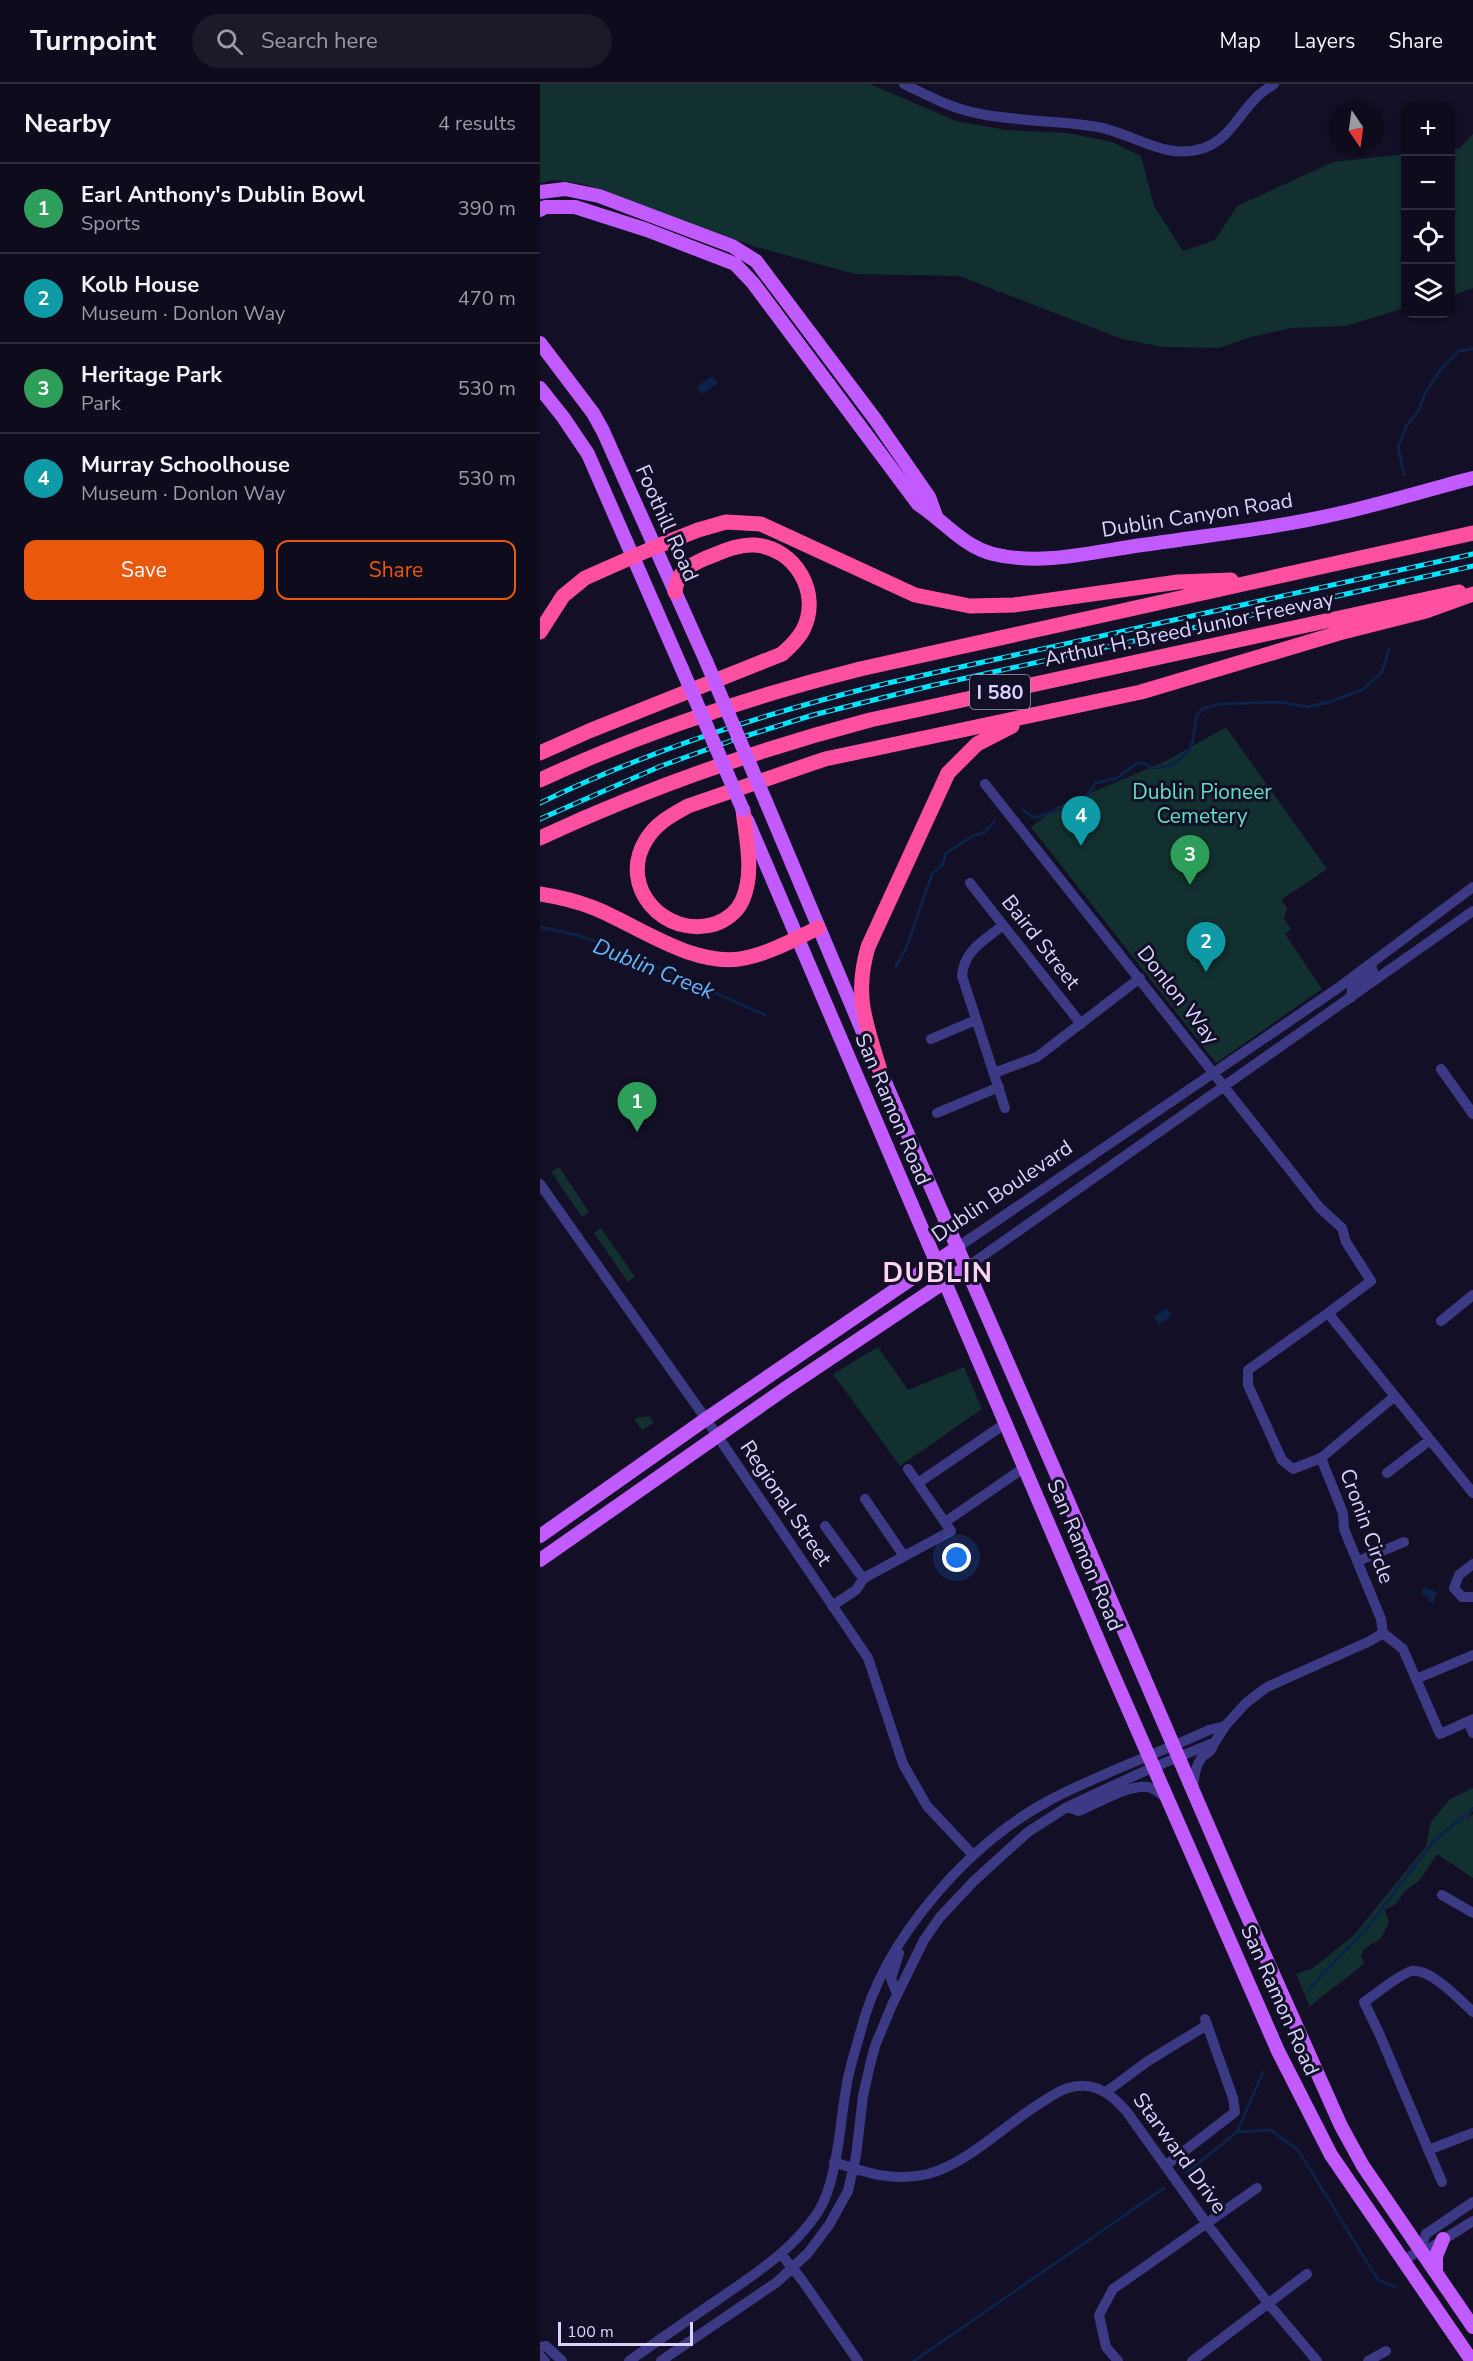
<!DOCTYPE html>
<html lang="en">
<head>
<meta charset="utf-8">
<style>
  :root { --surface:#0e0b1c; --page:#1c1929; --text:#f1f3f6; --muted:#9b9ba3; --line:#2e2b3b; --accent:#ea580c }
  body { margin:0; font-family:"Nunito Sans",sans-serif; background:var(--page); color:var(--text) }
  .controls { position:absolute; right:18px; top:18px; display:grid; overflow:hidden; border-radius:12px; box-shadow:0 2px 4px #0004 }
  .controls button { width:54px; height:54px; display:grid; place-items:center; padding:0; border:0; border-bottom:2px solid var(--line); background:var(--surface); color:var(--text); font:30px sans-serif }
  .compass { position:absolute; left:789px; top:18px; width:54px; height:54px; border-radius:50%; background:var(--surface); box-shadow:0 2px 4px #0004; rotate:167deg }
  .scale { position:absolute; left:18px; bottom:15px; width:135px; box-sizing:border-box; padding-left:6px; border:3px solid #d9d4ff; border-top:0; font-size:16px; line-height:21px; white-space:nowrap; color:#d9d4ff; -webkit-text-stroke:4px #130f26; paint-order:stroke }
  .you { position:absolute; left:417px; top:1474px; width:21px; height:21px; margin:-15px; border:4px solid #fff; border-radius:50%; background:#1a73e8; box-shadow:0 0 0 9px #1a73e833 }
  .badge { display:grid; place-items:center; width:39px; height:39px; border-radius:50%; background:var(--accent); color:#fff; font-size:20px; font-weight:700 }
  .pin { position:absolute; translate:-50% -50px; filter:drop-shadow(0 2px 3px #0008) }
  .pin::after { content:''; position:absolute; top:32px; width:21px; height:18px; background:inherit; clip-path:polygon(0 0,100% 0,50% 100%) }
  .list { margin:0; padding:0; list-style:none }
  h2 { display:flex; justify-content:space-between; align-items:center; height:78px; margin:0; padding:0 24px; font-size:26px }
  h2 small { font-size:20px; font-weight:400; color:var(--muted) }
  .list li { display:grid; grid-template-columns:39px 1fr auto; gap:18px; align-items:center; box-sizing:border-box; height:90px; padding:0 24px; border-top:2px solid var(--line) }
  .list b { display:block; font-size:22px; white-space:nowrap }
  .list p { margin:0; font-size:20px; white-space:nowrap; color:var(--muted) }
  .list em { font-size:20px; font-style:normal; color:var(--muted) }
  .actions { display:flex; gap:12px; padding:18px 24px }
  .actions a { flex:1; padding:14px 0; border:2px solid var(--accent); border-radius:12px; text-align:center; font-size:21px; color:var(--accent) }
  .actions .main { background:var(--accent); color:#fff }
  .icon { flex:none; width:33px; height:33px; fill:none; stroke:currentColor; stroke-width:2; stroke-linecap:round; stroke-linejoin:round }
  .map { position:relative; flex:none; width:933px; height:2277px; overflow:hidden }
  header { display:flex; align-items:center; gap:36px; box-sizing:border-box; height:84px; padding:0 30px; background:var(--surface); border-bottom:2px solid var(--line) }
  header strong { font-size:28px }
  nav { display:flex; gap:33px; margin-inline-start:auto; font-size:21px }
  .search { width:420px; height:54px; background:var(--page); display:flex; align-items:center; gap:15px; box-sizing:border-box; padding:0 21px; border-radius:33px; color:var(--muted); font-size:22px }
  main { display:flex }
  aside { flex:1; background:var(--surface) }
  .map>svg:first-child { display:block }
  .green { fill:#12302f }
  .water { fill:#0c2248 }
  .lines { fill:none; stroke-linecap:round; stroke-linejoin:round }
  .stream { stroke:#0c2248; stroke-width:3 }
  .minor { stroke:#3d3a85; stroke-width:10 }
  .major { stroke:#c25bff; stroke-width:14 }
  .highway { stroke:#ff4fa3; stroke-width:15 }
  .rail-casing { stroke:#00e5ff; stroke-width:5 }
  .rail { stroke:#130f26; stroke-width:3; stroke-dasharray:9; stroke-linecap:butt }
  .major-bridge { stroke:#c25bff; stroke-width:14 }
  .labels { text-anchor:middle; stroke-width:6; stroke-linejoin:round; paint-order:stroke }
  .shield { fill:#130f26; stroke:#9e99be; stroke-width:1.5 }
  .shield-label { font-size:20px; font-weight:bold; fill:#d9d4ff }
  .street-label { font-size:21px; fill:#d9d4ff; stroke:#130f26 }
  .park-label { font-size:21px; fill:#5fe0c0; stroke:#130f26 }
  .water-label { font-size:22px; font-style:italic; fill:#62b6ff; stroke:#130f26 }
  .district-label { font-size:27px; font-weight:bold; letter-spacing:1.5px; fill:#ffd6f0; stroke:#130f26 }
</style>
</head>
<body>
<header>
<strong>Turnpoint</strong>
<div class="search"><svg class="icon" aria-label="search" viewBox="0 0 24 24"><circle cx="10" cy="10" r="6"/><path d="M15 15l6 6"/></svg>Search here</div>
<nav><a>Map</a><a>Layers</a><a>Share</a></nav>
</header>
<main>
<aside>
<h2>Nearby<small>4 results</small></h2>
<ul class="list">
<li><span class="badge" style="background:#2e9e5b">1</span><div><b>Earl Anthony's Dublin Bowl</b><p>Sports</p></div><em>390 m</em></li>
<li><span class="badge" style="background:#0f9aa8">2</span><div><b>Kolb House</b><p>Museum · Donlon Way</p></div><em>470 m</em></li>
<li><span class="badge" style="background:#2e9e5b">3</span><div><b>Heritage Park</b><p>Park</p></div><em>530 m</em></li>
<li><span class="badge" style="background:#0f9aa8">4</span><div><b>Murray Schoolhouse</b><p>Museum · Donlon Way</p></div><em>530 m</em></li>
</ul>
<div class="actions"><a class="main">Save</a><a>Share</a></div>
</aside>
<div class="map">
<svg width="933" height="2277" viewBox="0 0 933 2277">
  <rect width="100%" height="100%" fill="#130f26"/>
  <path class="green" d="M0,0H330L416,37L466,46L528,49L572,58L601,72L614,122L643,167L675,156L697,122L793,78L865,70V224L806,242L751,244L711,253L679,264L623,263L582,255L419,192L315,190L213,162L43,100L14,96L0,99Z
    M933,50V204L911,212V65L920,64Z
    M686,643L787,785L741,816L747,824L744,835L751,845L745,850L782,905L676,979L491,743L517,723L626,677Z
    M19,1083L49,1128L42,1133L11,1088Z
    M61,1144L95,1193L88,1198L54,1149Z
    M338,1263L368,1306L424,1283L442,1325L360,1382L293,1290Z
    M109,1332L114,1339L102,1346L95,1336L96,1334Z
    M933,1704V1727L925,1736L933,1730V1794L897,1770L879,1797L865,1807L855,1821L845,1825L849,1839L841,1854L824,1865L821,1872L824,1879C807,1896 786,1907 770,1923L756,1890L773,1884L814,1851L886,1762L891,1738L910,1715Z"/>
  <path class="water" d="M170,293H173L178,299L162,310L157,305L159,301Z
    M627,1224L632,1231L619,1241L614,1233Z
    M883,1503L897,1508L893,1519L888,1518L889,1514L881,1510Z"/>
  <g class="lines">
    <path class="stream" d="M864,391L858,363L867,341L878,328L886,308L901,285L919,267L933,265
      M483,726L494,734L543,717L556,699L577,694L597,679H604L610,683L618,684L634,680L647,669L653,657L656,633L662,625L680,620L739,618L768,623L789,618L822,606L842,588L849,566
      M0,843L37,851L84,868L225,931
      M356,883L367,862L392,790L403,780L406,769L433,752L445,748L454,738
      M768,1906L827,1844L892,1759L933,1724
      M697,2048L731,2046L758,2066L838,2196L856,2203
      M646,2089L697,2048L723,1988
      M374,2277L624,2104"/>
    <path class="minor" d="M364,0C387,11 410,24 436,29C476,38 518,36 558,43C595,50 625,77 664,64C691,54 699,29 719,11C723,7 729,4 734,0
      M445,700L780,1124L802,1144L806,1158L831,1197L788,1229
      M430,799L541,940
      M463,841C444,857 424,866 422,892L465,1024
      M811,914L812,904L833,888L831,881
      M391,955L436,936
      M901,985L933,1030
      M454,989L497,973L600,894
      M397,1029L459,1003
      M0,1100L166,1335L328,1574L363,1680L387,1722L433,1771
      M418,1163L798,904L933,803
      M427,1183L933,827
      M901,1237L933,1211
      M781,1374L855,1312
      M847,1389L890,1356
      M378,1399L466,1339
      M325,1415L364,1472
      M405,1438L485,1383
      M285,1442L319,1489L324,1494
      M818,1477L864,1458
      M933,1480L919,1491L914,1504L922,1513H933
      M292,1522L316,1506L324,1494L411,1447L368,1385
      M843,1549L841,1535L804,1445L803,1429L781,1374L753,1385L742,1376L708,1301V1286L788,1229L933,1409
      M843,1549L863,1565L900,1650L933,1635
      M876,1595L933,1571
      M928,1637L933,1649
      M653,1705C654,1694 655,1681 663,1672C668,1668 671,1669 673,1662
      M527,1723L539,1727C556,1720 589,1700 608,1703C616,1705 622,1711 628,1716
      M902,1811L933,1829
      M357,1910L351,1895L359,1869
      M566,2008L608,1977L667,1941
      M888,2066L933,2049
      M294,2078C326,2089 354,2098 388,2090C426,2080 463,2043 496,2022C506,2016 517,2007 528,2004C553,1996 572,2010 587,2028L667,2140L728,2219L777,2277
      M625,2082L695,2028L693,2014L665,1935
      M902,2098L839,1949L824,1918C835,1911 859,1890 872,1887C890,1884 920,1916 933,1928
      M880,2166L886,2150L933,2118
      M241,2170L262,2196L318,2277
      M864,2176L880,2166L890,2164L933,2137
      M0,2263L6,2262L22,2277
      M0,2272L5,2277
      M89,2277C119,2256 149,2235 179,2215C216,2189 253,2166 278,2128C298,2097 300,2036 307,1999C310,1982 316,1964 321,1946C344,1855 428,1760 510,1716C561,1689 617,1670 669,1646L685,1642
      M121,2277L237,2198L268,2169L289,2141L308,2107L316,2072L323,2012L330,1981L335,1962L352,1921L384,1856L400,1833L434,1797L488,1748L527,1723L607,1686L675,1658L685,1642L706,1619L727,1603L830,1557L843,1549
      M578,2277L566,2263L559,2231L573,2205L717,2104
      M652,2277L767,2190
      M828,2277L846,2267"/>
    <path class="major" d="M0,108L25,105L59,112L192,162L216,177L335,335L389,413L396,432
      M0,126L5,123H35L107,146L195,180L213,199L378,420C403,436 422,462 453,470C502,482 553,468 602,461C670,451 738,444 805,428C848,418 890,405 933,394
      M0,259L53,329L63,347L166,577
      M0,304L23,333L48,370L142,585
      M226,718L325,953
      M207,736L568,1579L738,1967L791,2071L932,2277
      M338,982L515,1387L701,1818L801,2042L823,2082L933,2243
      M0,1452L166,1335L418,1163
      M0,1476L246,1304L427,1183
      M896,2188V2172L903,2155"/>
    <path class="highway" d="M0,548L23,512L45,494L115,463L158,446L186,438L221,440L375,511L430,522L474,521L638,498L691,496
      M0,669L49,647L242,570C250,563 258,555 263,546C282,509 255,464 215,461C198,460 182,468 166,474C148,482 137,488 135,508
      M0,696C103,648 209,613 320,585L933,449
      M203,726C206,754 215,789 202,817C197,828 186,836 175,840C125,855 77,803 106,756C116,739 132,731 148,722L285,675L601,608L799,549L886,527L933,510
      M0,754C107,704 216,666 330,636L919,508
      M0,810C19,813 36,817 54,824C99,842 155,885 205,874C230,869 255,855 278,844
      M341,990C327,941 313,914 328,863L408,689L437,660L472,642"/>
    <defs>
      <path id="rail" d="M0,719C111,665 229,628 348,599L933,470
        M0,735L121,682L196,655L273,631L390,602L933,482"/>
    </defs>
    <use href="#rail" class="rail-casing"/>
    <use href="#rail" class="rail"/>
    <path class="major-bridge" d="M166,577L226,718
      M142,585L203,726"/>
  </g>
  <g class="labels">
    <rect class="shield" x="430" y="591" width="60" height="34" rx="4.5"/>
    <g class="shield-label">
      <text x="460" y="615">I 580</text>
    </g>
    <g class="street-label">
      <text transform="translate(657 431) rotate(-9)" y="7">Dublin Canyon Road</text>
      <text transform="translate(127 439) rotate(66)" y="7">Foothill Road</text>
      <text transform="translate(649 545) rotate(-12)" y="7">Arthur H. Breed Junior Freeway</text>
      <text transform="translate(501 858) rotate(52)" y="7">Baird Street</text>
      <text transform="translate(638 911) rotate(52)" y="7">Donlon Way</text>
      <text transform="translate(353 1025) rotate(67)" y="7">San Ramon Road</text>
      <text transform="translate(462 1107) rotate(-34)" y="7">Dublin Boulevard</text>
      <text transform="translate(246 1419) rotate(56)" y="7">Regional Street</text>
      <text transform="translate(827 1442) rotate(70)" y="7">Cronin Circle</text>
      <text transform="translate(545 1471) rotate(67)" y="7">San Ramon Road</text>
      <text transform="translate(740 1916) rotate(66)" y="7">San Ramon Road</text>
      <text transform="translate(640 2069) rotate(54)" y="7">Starward Drive</text>
    </g>
    <g class="park-label">
      <text x="662" y="715">Dublin Pioneer<tspan x="662" dy="24">Cemetery</tspan></text>
    </g>
    <g class="water-label">
      <text transform="translate(114 884) rotate(22)" y="8">Dublin Creek</text>
    </g>
    <g class="district-label">
      <text x="398" y="1198">DUBLIN</text>
    </g>
  </g>
</svg>
<div class="controls">
<button>+</button>
<button>−</button>
<button><svg class="icon" aria-label="locate" viewBox="0 0 24 24"><circle cx="12" cy="12" r="6"/><path d="M12 2v4M12 18v4M2 12h4M18 12h4"/></svg></button>
<button><svg class="icon" aria-label="layers" viewBox="0 0 24 24"><path d="M12 4l9 5-9 5-9-5zM3 14l9 5 9-5"/></svg></button>
</div>
<svg class="compass" viewBox="-18 -18 36 36"><path d="M0-13l5 13h-10z" fill="#e53935"/><path d="M0 13l5-13h-10z" fill="#9b9ba3"/></svg>
<div class="scale">100 m</div>
<div class="you"></div>
<div class="pin badge" style="left:97px;top:1048px;background:#2e9e5b">1</div>
<div class="pin badge" style="left:666px;top:888px;background:#0f9aa8">2</div>
<div class="pin badge" style="left:650px;top:801px;background:#2e9e5b">3</div>
<div class="pin badge" style="left:541px;top:762px;background:#0f9aa8">4</div>
</div>
</main>
</body>
</html>
